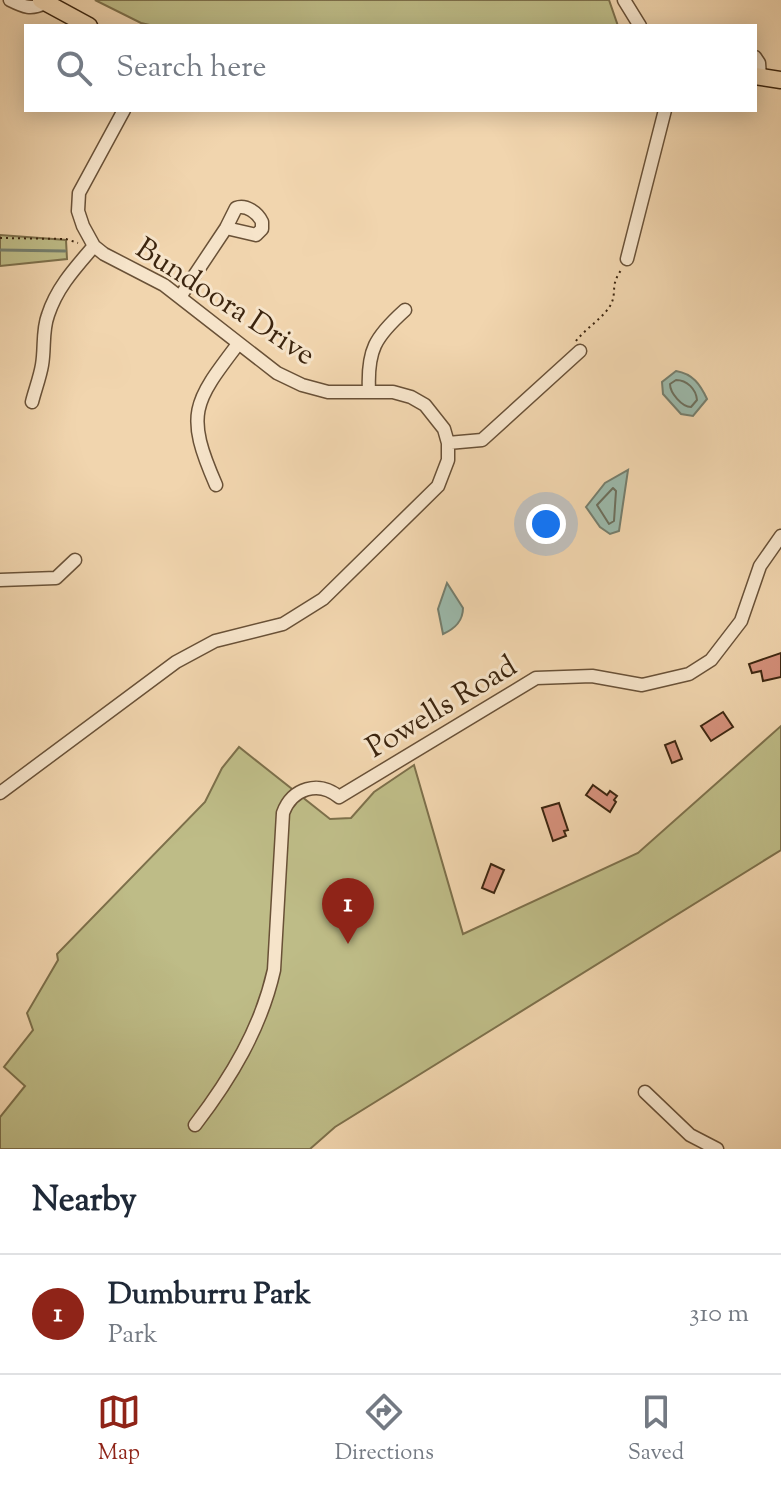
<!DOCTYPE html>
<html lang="en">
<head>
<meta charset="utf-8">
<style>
  :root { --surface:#fff; --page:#f6f6f7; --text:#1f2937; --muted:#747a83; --line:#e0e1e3; --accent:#8f2418 }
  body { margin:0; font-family:"Sorts Mill Goudy",serif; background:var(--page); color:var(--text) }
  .you { position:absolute; left:546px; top:524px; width:28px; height:28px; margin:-20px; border:6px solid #fff; border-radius:50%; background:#1a73e8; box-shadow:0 0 0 12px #1a73e833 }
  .badge { display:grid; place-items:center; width:52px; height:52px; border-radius:50%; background:var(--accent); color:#fff; font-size:26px; font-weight:700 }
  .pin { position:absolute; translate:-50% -66px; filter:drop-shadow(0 2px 4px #0008) }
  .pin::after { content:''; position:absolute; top:42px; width:28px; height:24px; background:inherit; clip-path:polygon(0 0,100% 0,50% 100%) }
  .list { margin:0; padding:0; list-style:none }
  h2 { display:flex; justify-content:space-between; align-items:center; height:104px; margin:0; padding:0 32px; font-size:34px }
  h2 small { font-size:26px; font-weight:400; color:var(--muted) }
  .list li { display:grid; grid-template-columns:52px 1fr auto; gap:24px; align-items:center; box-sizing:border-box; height:120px; padding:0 32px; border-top:2px solid var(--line) }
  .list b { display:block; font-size:30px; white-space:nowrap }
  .list p { margin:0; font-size:26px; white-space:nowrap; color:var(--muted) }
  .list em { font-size:26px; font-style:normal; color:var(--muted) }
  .icon { flex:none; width:44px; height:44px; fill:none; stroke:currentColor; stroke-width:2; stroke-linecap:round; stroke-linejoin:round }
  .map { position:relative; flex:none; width:781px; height:1149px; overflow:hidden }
  .search { position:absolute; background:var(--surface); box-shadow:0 4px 20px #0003; left:24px; right:24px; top:24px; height:88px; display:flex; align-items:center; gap:20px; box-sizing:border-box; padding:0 28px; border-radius:0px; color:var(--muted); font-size:30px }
  .sheet { height:224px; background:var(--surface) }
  nav { display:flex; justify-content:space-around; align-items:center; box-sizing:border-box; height:112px; border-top:2px solid var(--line); background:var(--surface); font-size:22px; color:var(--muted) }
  nav a { display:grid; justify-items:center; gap:4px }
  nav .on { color:var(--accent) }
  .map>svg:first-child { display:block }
  .green { fill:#bebc87; stroke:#7d704b; stroke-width:2 }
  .water { fill:#9bb9ab; stroke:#757e6d; stroke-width:2 }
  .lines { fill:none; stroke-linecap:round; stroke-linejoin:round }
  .shore { stroke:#6c6f5d; stroke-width:2 }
  .stream { stroke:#757e6d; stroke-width:3 }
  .building { fill:#d5907b; stroke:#3c250f; stroke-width:2 }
  .minor-casing { stroke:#695137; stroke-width:15 }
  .major-casing { stroke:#3c250f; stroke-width:19 }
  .path { stroke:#3c250f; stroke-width:2; stroke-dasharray:2 4; stroke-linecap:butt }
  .minor { stroke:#f6e4ca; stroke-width:12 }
  .major { stroke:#f1d5ae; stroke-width:16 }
  .labels { text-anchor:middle; stroke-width:6; stroke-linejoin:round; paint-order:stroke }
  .street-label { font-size:30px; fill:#3c250f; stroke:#f6e4ca }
</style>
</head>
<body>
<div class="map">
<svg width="781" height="1149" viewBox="0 0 781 1149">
  <rect width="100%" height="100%" fill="#f1d5ae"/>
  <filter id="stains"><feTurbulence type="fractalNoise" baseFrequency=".0025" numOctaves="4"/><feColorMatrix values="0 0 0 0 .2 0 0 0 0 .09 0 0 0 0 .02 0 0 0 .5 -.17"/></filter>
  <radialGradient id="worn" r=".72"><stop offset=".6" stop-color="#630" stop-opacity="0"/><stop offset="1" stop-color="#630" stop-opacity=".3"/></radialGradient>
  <path class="green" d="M95,0H609L618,26H154L141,23Z
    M0,235L66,240L67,259L0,266Z
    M781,726V850L335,1127L310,1149H0V1117L25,1086L4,1067L33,1030L27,1013L58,960L57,954L205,802L222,768L239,747L330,819L351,818L374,792L414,765L463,934L638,853Z"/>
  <path class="water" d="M676,371C693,374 700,384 707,399L693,416L681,414L663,394L662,382Z
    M628,470L619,531L610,534L600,527L586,507L605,483Z
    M447,583L463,608C463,622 454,629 443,634L438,609Z"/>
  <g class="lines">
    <path class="shore" d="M676,380C687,380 696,389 697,400L691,407C682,407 670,393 670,384Z
      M613,488L616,491L614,521L609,524L597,505Z"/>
    <path class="stream" d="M0,250L65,251"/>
  </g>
  <path class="building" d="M781,653V677L763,681L761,671L752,673L749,664Z
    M723,712L733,727L711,741L701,726Z
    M675,741L682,759L672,763L665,745Z
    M593,785L607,795L610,791L617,796L614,800L616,802L610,812L586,795Z
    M559,803L568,830L564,831L566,836L553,841L542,808Z
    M491,864L504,870L494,893L482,888Z"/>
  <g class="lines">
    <defs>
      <path id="minor" d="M10,0C24,7 31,10 45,3
        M624,0L640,26
        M755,57L759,63L760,77
        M627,259L665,110
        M180,297L226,228L236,208C246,204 258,213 262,222V229L256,235L226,228
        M369,391C367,350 375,337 405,310
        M32,402C35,390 40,377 42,365C45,348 42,331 48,315C57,287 76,267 94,246
        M448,443L482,440L580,351
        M216,485C185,414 193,403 238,344
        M0,580L56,578L75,560
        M0,793L176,662L215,641L283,624L323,599L438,486L448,460V443L444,429L425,405L411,397L393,392H328L302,385L277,373L164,285L104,254L94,246L83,226L78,211L79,193L124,110
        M645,1092L690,1135L717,1149
        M195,1125C231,1078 261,1028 274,970L283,813C292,788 319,780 339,797L536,678L592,676L642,685L689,674L711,660L741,621L760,566L781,536"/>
      <path id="major" d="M41,0L89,26
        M755,76L781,80"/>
    </defs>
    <use href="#minor" class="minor-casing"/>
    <use href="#major" class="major-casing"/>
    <path class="path" d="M0,238L66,239L78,243
      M576,341C586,328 602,319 610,306C618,292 609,286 622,269"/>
    <use href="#minor" class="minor"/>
    <use href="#major" class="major"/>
  </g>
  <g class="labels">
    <g class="street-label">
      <text transform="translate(226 301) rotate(33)" y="10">Bundoora Drive</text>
      <text transform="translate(441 706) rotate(-31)" y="10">Powells Road</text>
    </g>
  </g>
  <rect width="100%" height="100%" filter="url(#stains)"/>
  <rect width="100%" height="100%" fill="url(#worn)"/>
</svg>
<div class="you"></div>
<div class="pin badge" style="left:348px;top:944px">1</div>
<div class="search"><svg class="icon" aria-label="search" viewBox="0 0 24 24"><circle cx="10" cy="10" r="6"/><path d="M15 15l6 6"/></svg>Search here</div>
</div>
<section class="sheet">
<h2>Nearby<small></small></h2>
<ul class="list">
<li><span class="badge">1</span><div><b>Dumburru Park</b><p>Park</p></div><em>310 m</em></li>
</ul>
</section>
<nav>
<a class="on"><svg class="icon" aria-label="map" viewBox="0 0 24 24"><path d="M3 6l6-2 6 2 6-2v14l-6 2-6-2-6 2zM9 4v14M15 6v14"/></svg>Map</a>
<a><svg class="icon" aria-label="directions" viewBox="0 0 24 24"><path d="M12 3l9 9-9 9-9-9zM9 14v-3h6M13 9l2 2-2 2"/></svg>Directions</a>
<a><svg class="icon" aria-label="saved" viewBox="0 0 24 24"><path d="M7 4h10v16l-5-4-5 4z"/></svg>Saved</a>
</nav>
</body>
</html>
